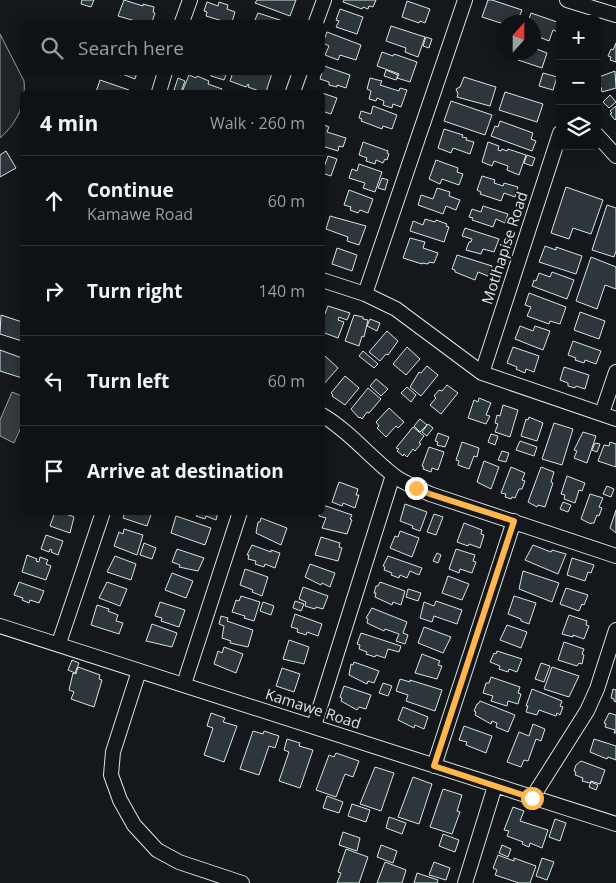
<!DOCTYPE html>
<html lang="en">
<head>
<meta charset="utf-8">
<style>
  :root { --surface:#0f1215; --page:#1d2022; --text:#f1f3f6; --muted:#9b9ea0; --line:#2f3234 }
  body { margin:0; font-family:"Open Sans",sans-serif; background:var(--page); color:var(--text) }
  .controls { position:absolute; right:15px; top:15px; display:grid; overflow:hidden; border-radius:8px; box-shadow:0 2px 12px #0003 }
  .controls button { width:45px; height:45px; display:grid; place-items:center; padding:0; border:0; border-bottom:1px solid var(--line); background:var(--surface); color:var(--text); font:25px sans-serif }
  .compass { position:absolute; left:496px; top:15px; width:45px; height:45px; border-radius:50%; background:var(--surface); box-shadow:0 2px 12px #0003; rotate:21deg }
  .stop { position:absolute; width:15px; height:15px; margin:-11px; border:4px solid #ffb74d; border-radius:50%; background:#fff }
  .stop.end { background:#ffb74d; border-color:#fff; box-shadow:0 1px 5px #0008 }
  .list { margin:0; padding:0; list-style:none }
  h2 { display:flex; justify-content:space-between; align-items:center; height:65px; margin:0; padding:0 20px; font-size:21px }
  h2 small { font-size:16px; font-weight:400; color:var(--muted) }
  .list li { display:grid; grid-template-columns:32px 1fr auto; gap:15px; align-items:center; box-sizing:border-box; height:90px; padding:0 20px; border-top:1px solid var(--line) }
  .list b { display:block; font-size:19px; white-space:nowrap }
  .list p { margin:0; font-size:16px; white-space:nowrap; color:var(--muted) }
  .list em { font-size:16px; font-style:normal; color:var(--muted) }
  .icon { flex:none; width:28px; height:28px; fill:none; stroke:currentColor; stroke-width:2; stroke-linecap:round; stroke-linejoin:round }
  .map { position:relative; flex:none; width:616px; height:883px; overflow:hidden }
  .search { position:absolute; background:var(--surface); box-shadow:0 2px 12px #0003; left:20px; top:20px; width:305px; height:55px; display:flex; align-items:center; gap:12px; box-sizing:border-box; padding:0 18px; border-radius:8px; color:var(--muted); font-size:19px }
  .panel { position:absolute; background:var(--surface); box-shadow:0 2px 12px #0003; left:20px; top:90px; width:305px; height:425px; border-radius:8px }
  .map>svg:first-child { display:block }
  .green { fill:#202428; stroke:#939e99 }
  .water { fill:#363b3e; stroke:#939e99 }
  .building { fill:#2c363c; stroke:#d8e6dc }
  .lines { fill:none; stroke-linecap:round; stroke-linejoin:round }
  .minor-casing { stroke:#d8e6dc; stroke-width:16 }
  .minor { stroke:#14181c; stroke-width:14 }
  .route { stroke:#ffb74d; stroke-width:6 }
  .labels { text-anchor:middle; stroke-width:4; stroke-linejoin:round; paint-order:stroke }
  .street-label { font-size:15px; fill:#d8e6dc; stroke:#14181c }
</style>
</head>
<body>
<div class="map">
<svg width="616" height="883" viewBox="0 0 616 883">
  <rect width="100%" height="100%" fill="#14181c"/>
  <path class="green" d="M0,34L24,81C26,103 18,122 0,138Z"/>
  <path class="water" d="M12,392L22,396V425L14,443L0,436V420Z"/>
  <path class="building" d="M82,0H94L91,7L81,4Z
    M124,0L143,6V4L154,7L153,12L155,13L152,22H139L118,16Z
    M257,0H296L290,16L255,3Z
    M344,0H376L373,7L369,6L368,9L363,7L362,9L343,2Z
    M488,0H492L522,10L517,22H504V24L482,17Z
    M407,1L430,9L425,23L420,21L419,23L402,17Z
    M207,2L218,6L219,2L228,5L227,9L235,12L232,22H226L206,16L207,12L204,11Z
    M340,9L363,17L357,34L336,27L339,21L336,20Z
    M258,13L286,22H254Z
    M531,13L560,23V33L553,30L549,41L534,35V22H528Z
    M391,26L425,37L418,57L405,52L406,48L386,41Z
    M327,32L361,45L356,60L340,55L338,60L325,55L329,46L323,43Z
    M426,37L432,39L429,48L423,46Z
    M616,43V62L610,60L611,57L608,56L611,49L613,50Z
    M534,48L547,53L542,68L518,60L521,52H534Z
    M382,52L393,56L394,54L417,62L410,82L397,78L399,74L377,66Z
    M324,66L350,75L346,88L337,85V87L329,85V82L320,79Z
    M386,70L398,75L396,80L384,76Z
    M615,71L616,88L602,92L601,87L599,88L597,81L600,80L599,77Z
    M117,72H137L135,79Z
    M206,72H227L224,80L211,76V74Z
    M233,72H272V73L266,92H262L248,87L249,85L248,84L246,87L230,81Z
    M543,73L557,77L553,90L539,86Z
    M189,75L196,78L197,76L209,81L208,84L222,89L220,92H182Z
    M464,77L496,87L490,106L457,97L458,94L456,89L460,87Z
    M178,78L185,81L181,92L174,90Z
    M370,78L382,81L380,85L399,91L400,88L407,90L401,107L393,104L392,108L383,105L384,101L377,98L376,101L369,99L371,91L367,89Z
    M100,80L129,90L128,92H96Z
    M505,92L543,104L537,122L499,110Z
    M322,93L337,98L331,114L322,111Z
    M610,95L616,102L609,108L603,102Z
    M451,101L492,115L485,135L444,121Z
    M373,106L397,115L392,129L383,126L382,129L361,121L362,119L359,118L361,111L371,114Z
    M616,106V119L615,120L610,114L612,113L610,111Z
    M500,121L533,133L531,139L536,141L532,151L491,136L495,126L498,127Z
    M322,124L329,127L327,132L346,138L343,147L339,146L338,151L322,146Z
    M444,129L463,135L462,137L467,138L466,140L474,142L470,154L453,148L451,153L438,148Z
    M363,142L388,151L387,153L389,154L387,160L385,159L383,163L376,160L375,164L366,161L367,158L359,155Z
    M488,142L499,146L498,150L501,151L502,149L507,151L508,149L526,155L519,175L507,170L508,166L494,161L492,166L482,162Z
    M6,151L16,168L0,177V155Z
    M527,155L535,158L532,166L524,163Z
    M328,156L337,159L331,176L322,173Z
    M436,160L458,168L457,172L463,174L459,185L442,179L440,184L429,179Z
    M359,164L382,172L375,192L363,188L365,183L349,178L352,169L357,171Z
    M482,176L495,180L494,183L503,186L504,183L518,187L515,197L504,193L501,201L480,194L481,192L477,190Z
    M382,178L388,180L385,190L378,188Z
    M566,187L603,200L591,234L573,228L569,239L551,233Z
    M437,188L450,192L449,196L460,200L456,210L446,206L443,214L418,205L421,195L433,199Z
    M349,190L373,199L368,213L360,210L358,213L350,210L351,207L344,205Z
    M607,205L616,208V251L614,257L592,250Z
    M483,206L508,214L505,223L496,219L493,227L472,220L473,218L469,217L472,209L481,212Z
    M330,216L366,226L359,245L347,241L348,237L326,229Z
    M425,219L435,222L436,220L447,224L446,226L449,227L444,242L410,231L413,221L423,225Z
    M465,228L499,239L494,252L483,249L481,254L466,250L469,242H471L472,239L462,236Z
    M410,238L425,242L423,248L438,253L434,263L429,262L428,264L422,263V264L403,258Z
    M545,246L556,250V247L582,256L576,274L539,262Z
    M337,248L357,255L352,271L332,264Z
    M457,255L492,266L488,276L478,272L475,280L455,272V270L452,269Z
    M591,257L616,267V289L605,285L597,309L576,301Z
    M552,272L574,280L567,299L532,286L534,280L536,281L539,273L550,277Z
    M529,293L566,307L560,324L550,321L549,324L527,316L531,307L525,305Z
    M328,306L350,313L347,320L339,317L338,320L344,322L338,338L322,332V321Z
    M580,312L605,321L599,339L574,330Z
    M1,315L22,322V341L0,334Z
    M354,315L363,317V319L368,320L364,337L362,336L359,346L345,341Z
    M370,319L380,323L377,331L367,326Z
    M520,326L533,331L535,326L550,331L543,350L515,339Z
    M387,331L398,341L388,355L386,354L380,361L369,352Z
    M573,341L601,351L596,364L585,360L584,363L575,360L576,358L568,355Z
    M407,347L420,359L406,375L393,364Z
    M513,347L539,356L534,372L526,369L525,373L516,369L517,367L507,363Z
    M0,350L22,358V378L0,371Z
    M363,351L378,364L374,368L359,356Z
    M325,356L338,368L322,386V359Z
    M427,366L438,375L421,396L410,387L419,372L421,373Z
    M564,367L589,375L585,389L576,386L575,388L568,386V383L560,380Z
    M345,376L359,388L345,405L332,396L333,395L331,393Z
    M376,379L388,389L381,396L370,386Z
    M447,385L458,393L441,414L430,405L436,398L434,396L439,390L442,391Z
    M407,387L416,395L411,402L401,393Z
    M368,388L381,399L369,413L367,412L362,419L360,417L359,418L351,409Z
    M479,398L491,403L486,415L490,416L486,424L468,418L474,400L478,402Z
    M503,405L518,410L510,437L495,432L498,424L495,423L497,415L500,416Z
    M389,408L404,422L398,428L396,426L386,437L377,428L379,426L376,422Z
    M529,417L543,423L537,441L521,436L526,419L528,420Z
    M420,419L427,425L420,432L414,426Z
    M554,423L573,429L562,465L542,459Z
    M428,424L433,428L427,436L422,432Z
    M413,427L424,436L419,443L421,444L415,451L413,449L407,457L404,454L403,456L397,451L399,449L396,448Z
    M583,432L596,436L587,463L574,458L577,451L574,450Z
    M438,433L449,437L445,447L437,445L438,442L435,441Z
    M491,434L498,436L495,445L488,442Z
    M520,441L537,447L534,456L516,450Z
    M462,442L479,448L477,457L474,456L469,469L458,465L459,461L456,460Z
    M610,442L616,444V467L598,461L604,445L609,446Z
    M595,443L600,444L597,452L592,450Z
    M429,447L444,452L438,470L432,468L431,472L423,469L424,467L422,466Z
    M502,451L509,453L506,462L498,460Z
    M484,461L499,467L491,489L477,482Z
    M511,467L525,473L522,480L525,481L522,489H519L515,498L512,497L511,499L505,497L506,494L501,493Z
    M541,467L554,472L551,482L553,483L545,507L538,505L537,507L528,502Z
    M567,476L585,483L582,491L579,490L575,503L564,499L565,495L561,494Z
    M339,482L358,489L356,495H359L355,508L343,503L342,506L332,502Z
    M607,486L614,489L611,497L603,494Z
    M590,494L603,498L599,507L602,508L599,516L597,515L594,523H591V524L581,519Z
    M563,502L571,505L568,512L560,509Z
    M405,504L427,512L420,531L412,528L413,526L400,521Z
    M323,505L352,515L350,519L352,520L347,534L322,528L326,518L319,516L320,512H322Z
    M616,510V533L610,528Z
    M55,512H61L74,517L70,533L50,526Z
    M125,512H152L147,526L123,518Z
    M193,512H218L216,520L206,516L205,519L196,516L197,514Z
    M434,514L443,517L436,535L427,532Z
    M176,516L211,528L205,545L171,533Z
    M261,518L287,528L281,545L256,533L258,522H260Z
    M464,523L482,530L481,534L484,535L480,548L469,544L468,546L457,542Z
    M124,529L143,535L137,555L114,546L119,532L123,534Z
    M400,531L419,538L412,557L390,548L395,536L398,537Z
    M46,535L63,541L58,555L51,552L52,550L50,549L49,552L41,549Z
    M321,537L340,543L339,547L342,548L338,561L315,555Z
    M144,543L156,548L152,559L140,555Z
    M252,545L271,552V550L280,553L275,568L265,564L264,567L255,564L256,561L248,559L249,555H247Z
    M533,545L551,552L552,550L566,554L558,574L525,560Z
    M177,549L204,558L198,571L179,567L180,565L172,562Z
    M456,549L475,555L473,561L476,562L472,573L460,569L459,573L449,569Z
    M437,553L441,555L438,563L433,561Z
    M27,555L37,559L36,561L39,562L40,557L48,560L46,564L51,566L46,580L22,572Z
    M115,556L136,564L131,580L107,572Z
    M388,556L422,568L419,575L410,571L407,578L400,575L399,578L391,575L392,573L384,570L385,567L383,566Z
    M572,558L594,565L591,573L588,572L585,581L567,575Z
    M310,564L335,573L330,587L322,583L321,585L305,577Z
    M245,569L268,577L262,596L252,592L253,590L240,585Z
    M523,571L559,583L552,602L519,589Z
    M172,573L193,581L186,598L165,590Z
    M448,576L469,584L462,600L442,593Z
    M19,582L44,591L39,603L30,600L29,603L22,600L23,598L14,595Z
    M107,582L127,589L120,606L99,598Z
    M380,582L405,591L401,605L393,602L392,605L375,597L376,593H374L376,586H378Z
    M303,587L328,596L323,609L316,607L315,609L305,606L306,602L299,599Z
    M566,588L588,595L584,605L582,604L579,611L560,604Z
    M408,589L421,593L418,601L406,597Z
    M241,596L260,602L254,621L244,618L245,616L232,612L236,600L239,601Z
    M514,596L536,603L529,624L521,621V619L508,614Z
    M295,601L304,604L301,611L293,608Z
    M436,601L462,610L457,624L434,616L432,622L420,618L424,602L434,606Z
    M160,602L185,610L179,627L161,621L162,618L155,616Z
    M263,602L274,606L271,615L260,611Z
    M97,605L109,609L108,611L118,615L116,621L123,623L119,634L91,625Z
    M372,608L407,622L403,633L408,635L405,644L396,641L399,634L385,629L384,631L367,623L368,619L366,618Z
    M295,614L322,624L318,636L307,632L306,635L297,632L298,629L291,627Z
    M569,615L587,621L586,625L589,626L584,639L573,635V637L562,634Z
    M221,616L228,618L227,621L253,630L248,647L230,643L231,641L222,638L224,626L219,624Z
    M152,624L177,633L172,647L146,641Z
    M507,625L527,632L521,648L500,640Z
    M424,627L451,637L443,653L418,643Z
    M361,633L401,646L399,652L388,649L385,658L376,655L375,657L366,654L367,652L359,649L360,645L357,644Z
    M289,640L309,647L304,664L283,659Z
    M564,642L584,649L582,654L584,655L582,664L579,663L577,666L558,660Z
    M224,647L243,654L236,673L214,664L218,651L222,653Z
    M497,651L522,659L517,672L509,669L508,672L499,669L500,666L490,662L494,653L496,654Z
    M422,654L440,661L438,665L442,666L437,679L415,673Z
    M72,660L79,663L75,673L68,670Z
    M354,662L379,671L374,683L368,681L367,684L349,675L351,664L353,665Z
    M541,663L550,666L544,682L535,679Z
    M78,667L100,675L99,679L102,680L94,707L71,699L74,692L69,690L73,673L76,674Z
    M552,667L579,676L569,697L544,689Z
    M282,668L300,674L294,692L276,686Z
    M491,677L520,687L518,693L521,694L518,704L508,701L507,706L491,701L493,696L483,693L486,683H489Z
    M400,679L410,682V680L442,690L435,711L406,701L408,695L396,691Z
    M383,683L392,686L388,696L379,693Z
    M344,686L371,695L366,709L359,707L357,710L341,701L342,698L340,697Z
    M532,689L562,701L560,706L563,707L560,715L557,713L556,716L539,710L537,715L526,712L528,706H526Z
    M613,689L616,690V702L614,701V699L611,698Z
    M480,701L515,715L508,732L496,727L497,723L492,721L491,724L475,715L476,712L474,711L477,704H478Z
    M403,707L428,717L424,729L415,725L414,728L398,720Z
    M211,713L225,718L223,722L237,726L224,762L204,755L213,728L207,726Z
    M609,713L616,715V733H614L615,730L605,727L606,724L604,723Z
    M533,724L545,729L541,741L536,739L528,761L524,760L521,767L507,762L519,732L529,736Z
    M464,726L492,736L486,753L466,745L467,742L459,740Z
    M253,731L263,734L264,731L279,736L275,748L269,746L259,775L240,769Z
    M287,739L300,743L299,746L313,750L300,788L279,781L289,752L284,750Z
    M594,739L616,746V760L608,757L607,759L590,752Z
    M336,753L359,761L353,777L345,774L336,797L316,790L329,755L334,757Z
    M581,761L605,770L600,784L591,781L590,783L582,781L583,778L575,775L576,772L574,771L576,765Z
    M375,767L394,773L381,811L360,804Z
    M413,777L432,784L419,824L398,817Z
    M591,782L598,785L596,790L589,787Z
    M443,789L462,795L457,811L460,812L452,834L430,827Z
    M327,796L343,802L339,813L323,808Z
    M352,804L370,810L366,822L348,816Z
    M513,807L524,811L520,821L548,830L542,848L530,843L529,847L522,844L523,842L507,836L509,831L504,830Z
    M389,817L406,823L402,834L386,828Z
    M555,819L566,823L560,841L549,837Z
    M343,832L360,838L357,851L339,845Z
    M443,834L459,840L455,852L439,846Z
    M381,845L397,851L393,863L377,857Z
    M502,845L511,849L508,857L499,853Z
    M346,849L368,857L359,883H337L341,873L338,872Z
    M498,855L514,861V858L536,866L530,883H519L495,875L497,870L493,868Z
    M542,858L554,862L547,880L536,876Z
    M385,862L406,870L402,883H377Z
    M434,862L450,868L446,880L429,875Z
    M417,873L438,880L437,883H414Z"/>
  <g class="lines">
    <defs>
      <path id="minor" d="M567,0L616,15
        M182,22L190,0
        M316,22L324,0
        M159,92L165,72
        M293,92L300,72
        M597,135L616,156
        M322,280L365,294L396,309L482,373L616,419
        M365,294L465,0
        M482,373L560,133
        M602,413L616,372
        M322,415C349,431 368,455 392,474C402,483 418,488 430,494L616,556
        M0,626L616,824
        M59,643L103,512
        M139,671L113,752L111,775L120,800L134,825L157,850L179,862L242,883
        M184,684L240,512
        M314,726L393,475
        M434,766L514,521
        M532,798L587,711L597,689L616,630
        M465,883L495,786"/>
    </defs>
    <use href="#minor" class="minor-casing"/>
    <use href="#minor" class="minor"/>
  </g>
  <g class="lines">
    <path class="route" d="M416,488L430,494L514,521L434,766L532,798"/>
  </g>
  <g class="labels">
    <g class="street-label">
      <text transform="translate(505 248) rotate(-72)" y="5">Motlhapise Road</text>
      <text transform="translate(313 709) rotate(18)" y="5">Kamawe Road</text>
    </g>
  </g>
</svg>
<div class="controls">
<button>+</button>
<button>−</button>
<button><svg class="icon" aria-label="layers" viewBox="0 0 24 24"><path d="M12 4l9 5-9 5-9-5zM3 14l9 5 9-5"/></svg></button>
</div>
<svg class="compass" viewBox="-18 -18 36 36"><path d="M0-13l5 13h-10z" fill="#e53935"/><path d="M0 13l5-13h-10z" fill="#9b9ea0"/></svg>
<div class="stop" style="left:532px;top:798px"></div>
<div class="stop end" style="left:416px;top:488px"></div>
<div class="search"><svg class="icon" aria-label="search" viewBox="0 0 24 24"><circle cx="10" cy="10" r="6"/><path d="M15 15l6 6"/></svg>Search here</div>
<section class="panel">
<h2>4 min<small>Walk · 260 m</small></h2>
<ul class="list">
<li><svg class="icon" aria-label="ahead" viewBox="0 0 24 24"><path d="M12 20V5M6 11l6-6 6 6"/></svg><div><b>Continue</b><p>Kamawe Road</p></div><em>60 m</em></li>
<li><svg class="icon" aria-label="right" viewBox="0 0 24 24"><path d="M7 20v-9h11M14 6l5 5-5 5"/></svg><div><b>Turn right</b></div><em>140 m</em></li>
<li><svg class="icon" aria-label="left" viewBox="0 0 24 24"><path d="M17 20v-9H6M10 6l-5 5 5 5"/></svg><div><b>Turn left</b></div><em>60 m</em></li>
<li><svg class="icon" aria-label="arrive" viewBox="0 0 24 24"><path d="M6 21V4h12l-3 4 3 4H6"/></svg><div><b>Arrive at destination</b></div></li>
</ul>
</section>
</div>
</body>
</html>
